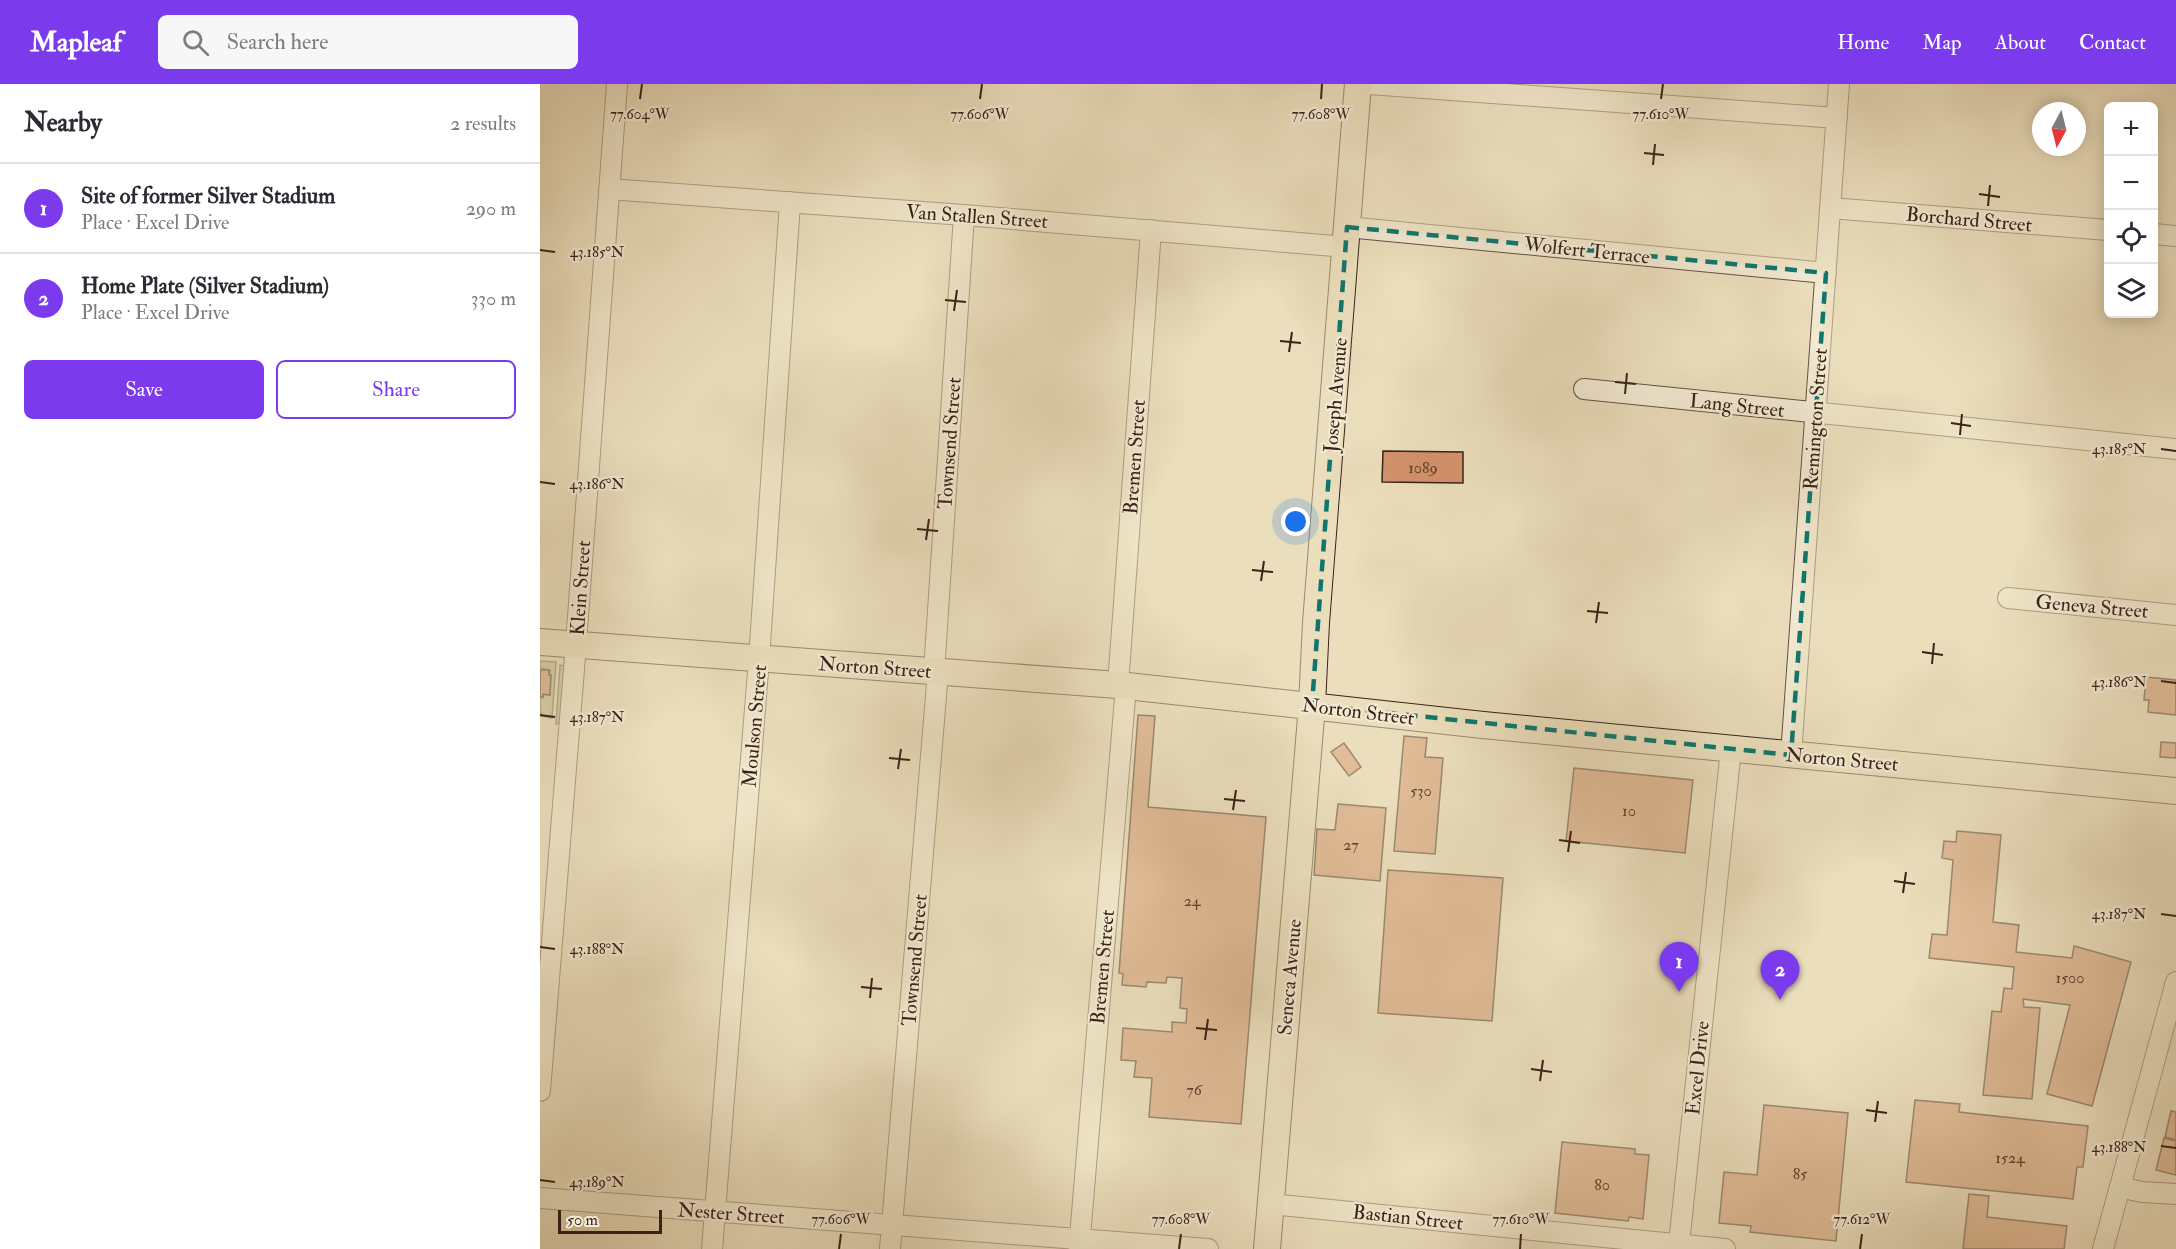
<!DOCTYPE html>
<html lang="en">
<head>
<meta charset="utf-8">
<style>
  :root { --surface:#fff; --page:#f7f7f7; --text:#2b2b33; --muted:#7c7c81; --line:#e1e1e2; --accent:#7c3aed }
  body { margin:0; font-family:"IM FELL Double Pica",serif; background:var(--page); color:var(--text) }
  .controls { position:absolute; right:18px; top:18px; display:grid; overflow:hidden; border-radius:9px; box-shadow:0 3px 15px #0003 }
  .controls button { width:54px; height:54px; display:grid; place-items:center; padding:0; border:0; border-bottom:2px solid var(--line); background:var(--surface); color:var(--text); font:30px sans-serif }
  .compass { position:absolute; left:1492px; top:18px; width:54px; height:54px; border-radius:50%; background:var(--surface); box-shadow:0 3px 15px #0003; rotate:187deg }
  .scale { position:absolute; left:18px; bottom:15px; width:104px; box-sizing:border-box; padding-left:6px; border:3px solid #3a2217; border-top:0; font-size:16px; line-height:21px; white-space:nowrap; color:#3a2217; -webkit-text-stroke:4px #f2ead3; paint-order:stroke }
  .you { position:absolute; left:756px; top:438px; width:21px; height:21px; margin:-15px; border:4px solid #fff; border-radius:50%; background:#1a73e8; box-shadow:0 0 0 9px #1a73e833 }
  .badge { display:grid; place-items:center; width:39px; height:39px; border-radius:50%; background:var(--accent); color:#fff; font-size:20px; font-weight:700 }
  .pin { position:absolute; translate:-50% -50px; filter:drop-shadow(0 2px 3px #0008) }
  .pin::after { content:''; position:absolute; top:32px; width:21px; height:18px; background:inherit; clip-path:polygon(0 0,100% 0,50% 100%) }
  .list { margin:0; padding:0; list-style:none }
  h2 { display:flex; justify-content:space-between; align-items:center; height:78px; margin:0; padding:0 24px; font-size:26px }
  h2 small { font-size:20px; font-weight:400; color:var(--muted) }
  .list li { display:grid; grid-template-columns:39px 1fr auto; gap:18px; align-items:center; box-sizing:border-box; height:90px; padding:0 24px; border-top:2px solid var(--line) }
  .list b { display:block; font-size:22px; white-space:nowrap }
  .list p { margin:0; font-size:20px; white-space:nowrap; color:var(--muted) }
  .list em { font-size:20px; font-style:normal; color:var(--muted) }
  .actions { display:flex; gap:12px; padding:18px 24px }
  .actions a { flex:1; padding:14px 0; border:2px solid var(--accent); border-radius:9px; text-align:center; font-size:21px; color:var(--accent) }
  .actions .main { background:var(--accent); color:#fff }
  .icon { flex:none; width:33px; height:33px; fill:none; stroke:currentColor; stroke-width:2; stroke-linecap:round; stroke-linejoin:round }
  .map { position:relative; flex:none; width:1636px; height:1165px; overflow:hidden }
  header { display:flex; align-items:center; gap:36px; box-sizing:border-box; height:84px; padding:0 30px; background:var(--accent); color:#fff }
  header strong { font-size:28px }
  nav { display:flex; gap:33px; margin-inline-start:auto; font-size:21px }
  .search { width:420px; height:54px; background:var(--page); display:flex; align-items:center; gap:15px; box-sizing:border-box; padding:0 21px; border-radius:9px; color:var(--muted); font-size:22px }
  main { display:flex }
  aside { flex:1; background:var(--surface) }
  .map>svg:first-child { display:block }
  .green { fill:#bbc08e; stroke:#7a7152; stroke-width:1.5 }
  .building { fill:#d3926c; stroke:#3a2217; stroke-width:1.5 }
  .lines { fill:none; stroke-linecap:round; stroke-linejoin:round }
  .minor-casing { stroke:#665140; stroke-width:22 }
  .major-casing { stroke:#3a2217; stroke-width:28 }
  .minor { stroke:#f2ead3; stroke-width:20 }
  .major { stroke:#ebdebc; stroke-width:26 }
  .marked { fill:none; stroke:#0f766e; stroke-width:4.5; stroke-dasharray:12 8; stroke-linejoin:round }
  .ticks { fill:none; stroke:#3a2217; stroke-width:2 }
  .labels { text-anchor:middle; stroke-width:4.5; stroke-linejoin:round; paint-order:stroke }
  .number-label { font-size:16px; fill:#603e2c }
  .street-label { font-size:20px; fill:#3a2217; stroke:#f2ead3 }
  .ticks-label { font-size:15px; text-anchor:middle; fill:#3a2217; stroke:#f2ead3; stroke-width:4.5; stroke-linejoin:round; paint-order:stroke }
</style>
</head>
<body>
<header>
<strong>Mapleaf</strong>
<div class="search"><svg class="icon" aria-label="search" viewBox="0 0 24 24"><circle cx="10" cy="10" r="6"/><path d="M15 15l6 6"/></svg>Search here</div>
<nav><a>Home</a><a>Map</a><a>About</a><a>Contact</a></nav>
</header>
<main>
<aside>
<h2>Nearby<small>2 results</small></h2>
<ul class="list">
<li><span class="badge">1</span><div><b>Site of former Silver Stadium</b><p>Place · Excel Drive</p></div><em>290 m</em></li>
<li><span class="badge">2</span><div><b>Home Plate (Silver Stadium)</b><p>Place · Excel Drive</p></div><em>330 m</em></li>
</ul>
<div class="actions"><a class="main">Save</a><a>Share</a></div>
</aside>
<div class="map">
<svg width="1636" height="1165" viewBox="0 0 1636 1165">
  <rect width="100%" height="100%" fill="#ebdebc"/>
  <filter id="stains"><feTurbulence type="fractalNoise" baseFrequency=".00333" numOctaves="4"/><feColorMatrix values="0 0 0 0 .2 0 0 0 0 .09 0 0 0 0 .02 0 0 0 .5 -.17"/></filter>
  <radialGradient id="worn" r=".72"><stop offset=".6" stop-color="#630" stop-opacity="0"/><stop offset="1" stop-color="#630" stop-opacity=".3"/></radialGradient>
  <path class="green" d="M0,577L16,578L12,634L1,632L0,614H3L4,611H10V586L0,584Z
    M20,581L25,582L21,638L16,640Z"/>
  <path class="building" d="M843,367L923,368V399L842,398Z
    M0,586H9V591H11L10,611L3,610V613H0Z
    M1606,593L1636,596V631L1608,628L1609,616H1604Z
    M598,631L615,632L608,723L726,733L701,1040L609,1033L612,994L594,993L596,977L581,976L583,944L632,948V938L646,939L647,925L640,924L642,894L627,893L626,899L607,898L606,903L582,901L583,890L579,889Z
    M864,652L887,654L885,673L903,674L895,770L854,767Z
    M1621,658L1636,659V674L1620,673Z
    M804,659L821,683L809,692L791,668Z
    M1034,684L1153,696L1145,769L1026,757Z
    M798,720L846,724L840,797L774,791L777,745L795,746Z
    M1417,747L1461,751L1453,838L1479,841L1476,868L1532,874L1534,862L1591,878L1552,1022L1507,1010L1530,921L1483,915L1484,923L1500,924L1492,1015L1443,1011L1452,927L1461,928L1464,904L1472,905L1474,883L1389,874L1392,850L1407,851L1413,776L1402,774L1404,757L1416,758Z
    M848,786L963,794L952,937L838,929Z
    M1375,1016L1420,1020L1419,1028L1548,1042L1543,1083H1537L1533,1115L1366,1098Z
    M1224,1021L1308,1029L1296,1157L1210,1148L1211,1142L1179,1139L1184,1088L1217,1091Z
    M1631,1027L1636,1028V1056L1625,1053Z
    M1624,1054L1636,1057V1091L1616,1086Z
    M1022,1058L1095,1065V1070L1109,1071L1103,1135L1089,1133L1088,1137L1015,1129Z
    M1429,1110L1449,1112L1447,1133L1527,1142L1524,1165H1423Z"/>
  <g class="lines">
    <defs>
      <path id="minor" d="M829,0L1297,34
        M69,105L424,131L806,163
        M1290,124L1568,146
        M807,143L1286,189
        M1614,150L1636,152
        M1044,305L1636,365
        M1468,514L1636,531
        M394,588L424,131
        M578,601L611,146
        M1251,671L1299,0
        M0,1007L36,560L77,0
        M1580,1103L1602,1108L1636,1110
        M0,1114L668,1165
        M730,1120L1185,1165
        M1139,1160L1191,665
        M172,1165L219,575L250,118
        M350,1165L398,588
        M539,1165L586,602
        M1563,1165L1636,898"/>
      <path id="major" d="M0,558L578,601L943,641L1636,707
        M727,1165L772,621L776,539L818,0"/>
    </defs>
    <use href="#minor" class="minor-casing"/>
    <use href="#major" class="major-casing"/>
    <use href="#minor" class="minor"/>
    <use href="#major" class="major"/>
  </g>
  <path d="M0 0H1636V1165H0ZM807,143L1286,189L1251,671L772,621Z" fill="#ebdebc" fill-opacity=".55" fill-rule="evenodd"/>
  <path class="marked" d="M807,143L1286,189L1251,671L772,621Z"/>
  <path class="ticks" d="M100,15L102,0M440,15L442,0M781,15L782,0M1121,15L1123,0M1104,69L1124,71M1113,81L1115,60M1439,110L1460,113M1448,122L1450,101M0,166L15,168M405,216L426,218M414,227L417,206M740,257L761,259M749,268L752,248M1075,298L1096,300M1085,310L1087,289M1411,339L1431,342M1420,351L1422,330M1621,365L1636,367M0,398L15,400M377,445L398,447M386,456L389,435M712,486L733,488M721,497L724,477M1047,527L1068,529M1056,539L1059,518M1382,568L1403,571M1392,580L1394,559M1621,597L1636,599M0,631L15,633M349,674L370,676M358,685L361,665M684,715L705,717M693,726L696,706M1019,756L1040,759M1028,768L1031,747M1354,797L1375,800M1363,809L1366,788M1621,830L1636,832M0,863L15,865M321,903L342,905M330,914L332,894M656,944L677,946M665,956L668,935M991,985L1012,988M1000,997L1003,976M1326,1026L1347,1029M1335,1038L1338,1017M1621,1062L1636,1064M0,1096L15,1098M299,1165L301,1150M639,1165L641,1150M980,1165L981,1150M1320,1165L1322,1150"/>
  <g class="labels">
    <g class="number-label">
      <text x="883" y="389">1089</text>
      <text x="881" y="712">530</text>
      <text x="1089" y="732">10</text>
      <text x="811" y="766">27</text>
      <text x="652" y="822">24</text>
      <text x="1530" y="899">1500</text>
      <text x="654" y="1011">76</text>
      <text x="1470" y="1079">1524</text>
      <text x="1260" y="1095">85</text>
      <text x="1062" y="1106">80</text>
    </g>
    <g class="street-label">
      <text transform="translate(437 132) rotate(4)" y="7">Van Stallen Street</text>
      <text transform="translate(1429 135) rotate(5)" y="7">Borchard Street</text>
      <text transform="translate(1047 166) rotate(6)" y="7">Wolfert Terrace</text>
      <text transform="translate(795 311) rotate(-85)" y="7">Joseph Avenue</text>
      <text transform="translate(1197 321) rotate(6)" y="7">Lang Street</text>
      <text transform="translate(1275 335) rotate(-86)" y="7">Remington Street</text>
      <text transform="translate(409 359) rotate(-86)" y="7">Townsend Street</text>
      <text transform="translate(594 373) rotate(-86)" y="7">Bremen Street</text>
      <text transform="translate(40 504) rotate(-86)" y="7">Klein Street</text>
      <text transform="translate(1552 522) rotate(5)" y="7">Geneva Street</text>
      <text transform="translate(335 583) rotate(4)" y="7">Norton Street</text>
      <text transform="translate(818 627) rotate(7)" y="7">Norton Street</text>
      <text transform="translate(214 642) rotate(-85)" y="7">Moulson Street</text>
      <text transform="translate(1302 675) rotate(5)" y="7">Norton Street</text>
      <text transform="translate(374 876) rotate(-85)" y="7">Townsend Street</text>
      <text transform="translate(562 883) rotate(-85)" y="7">Bremen Street</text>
      <text transform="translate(749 893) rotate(-85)" y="7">Seneca Avenue</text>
      <text transform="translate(1157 984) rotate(-84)" y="7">Excel Drive</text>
      <text transform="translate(191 1129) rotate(4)" y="7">Nester Street</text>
      <text transform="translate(868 1133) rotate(6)" y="7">Bastian Street</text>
    </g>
  </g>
  <g class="ticks-label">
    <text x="100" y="35">77.604°W</text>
    <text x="440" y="35">77.606°W</text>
    <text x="781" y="35">77.608°W</text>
    <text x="1121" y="35">77.610°W</text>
    <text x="57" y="173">43.185°N</text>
    <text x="1579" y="370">43.185°N</text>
    <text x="57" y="405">43.186°N</text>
    <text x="1579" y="603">43.186°N</text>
    <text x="57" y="638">43.187°N</text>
    <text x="1579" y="835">43.187°N</text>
    <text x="57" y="870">43.188°N</text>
    <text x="1579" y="1068">43.188°N</text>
    <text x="57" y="1103">43.189°N</text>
    <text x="301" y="1140">77.606°W</text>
    <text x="641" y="1140">77.608°W</text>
    <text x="981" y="1140">77.610°W</text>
    <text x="1322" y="1140">77.612°W</text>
  </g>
  <rect width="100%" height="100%" filter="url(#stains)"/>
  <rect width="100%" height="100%" fill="url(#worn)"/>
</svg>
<div class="controls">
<button>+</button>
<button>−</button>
<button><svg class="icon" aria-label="locate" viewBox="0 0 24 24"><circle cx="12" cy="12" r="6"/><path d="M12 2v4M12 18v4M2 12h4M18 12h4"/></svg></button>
<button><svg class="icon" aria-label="layers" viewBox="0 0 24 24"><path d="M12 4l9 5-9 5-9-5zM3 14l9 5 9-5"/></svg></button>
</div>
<svg class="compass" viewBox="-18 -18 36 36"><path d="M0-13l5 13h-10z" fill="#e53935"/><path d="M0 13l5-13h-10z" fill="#7c7c81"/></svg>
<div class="scale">50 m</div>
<div class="you"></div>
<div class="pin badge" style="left:1139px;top:908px">1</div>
<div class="pin badge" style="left:1240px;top:916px">2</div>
</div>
</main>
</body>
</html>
